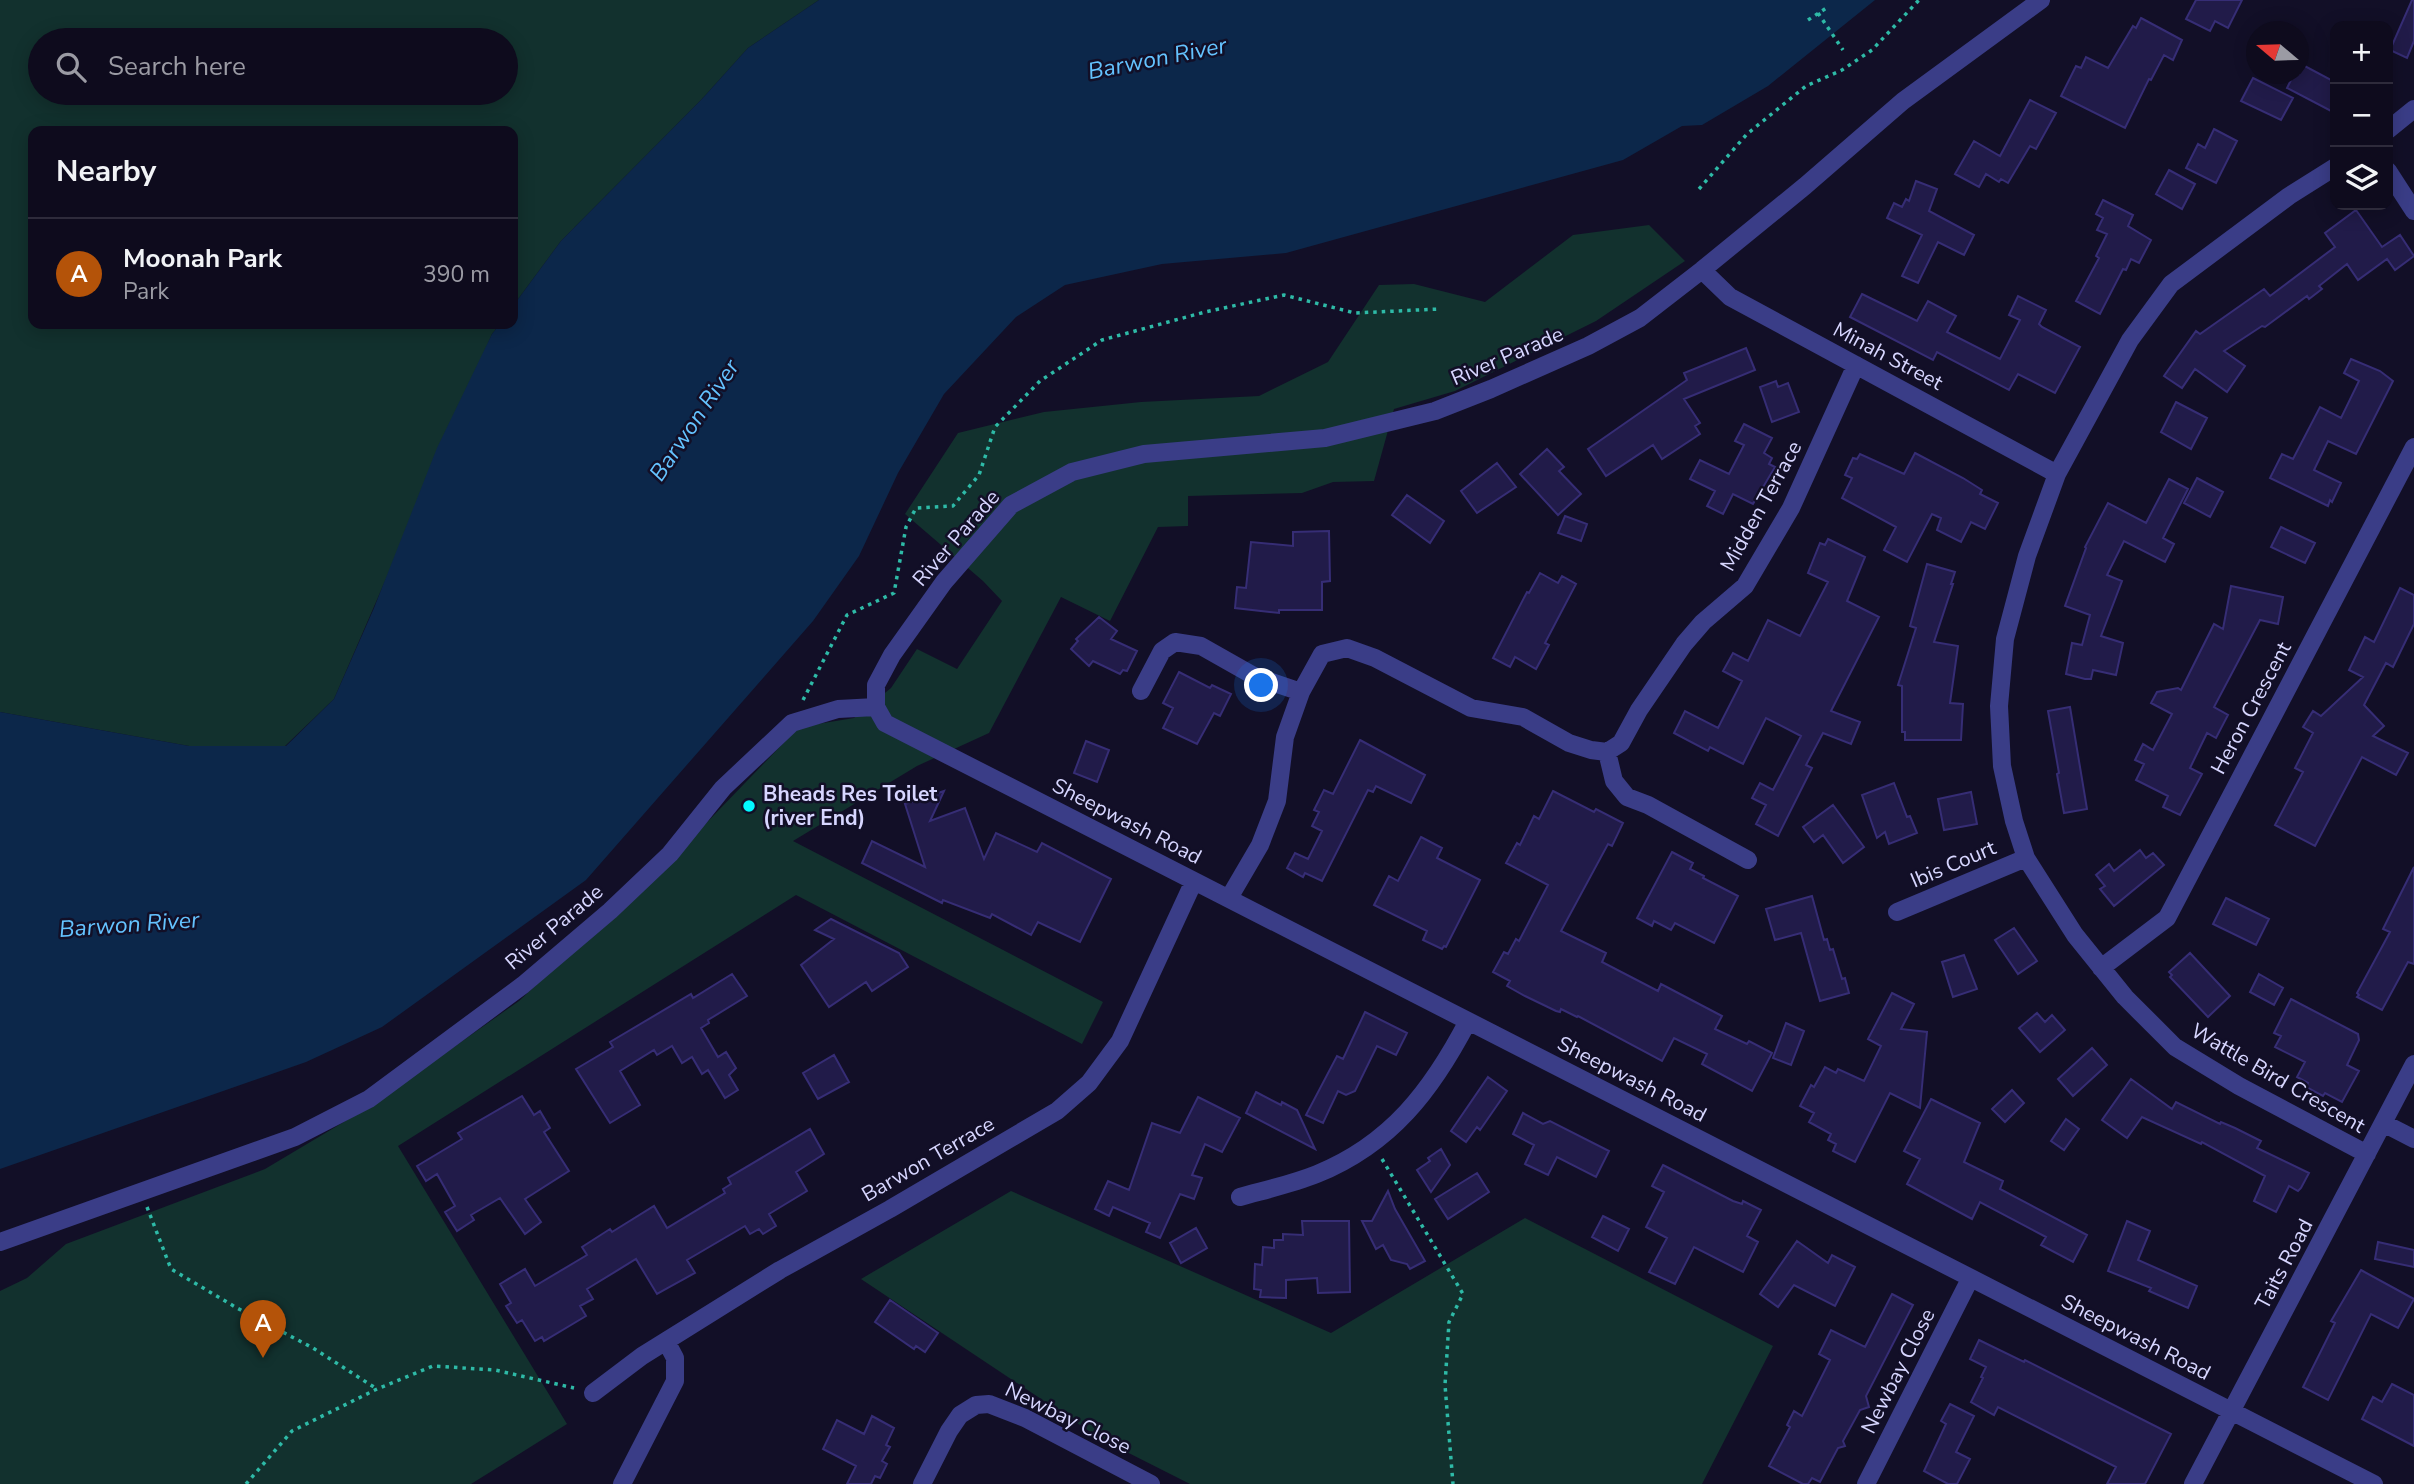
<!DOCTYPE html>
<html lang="en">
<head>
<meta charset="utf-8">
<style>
  :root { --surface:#0e0b1d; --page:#1c192a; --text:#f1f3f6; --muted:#9b9ba4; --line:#2e2b3b; --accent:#b45309 }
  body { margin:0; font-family:"Nunito Sans",sans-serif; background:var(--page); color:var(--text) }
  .controls { position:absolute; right:21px; top:21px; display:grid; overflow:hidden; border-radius:14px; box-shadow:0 4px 18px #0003 }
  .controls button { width:63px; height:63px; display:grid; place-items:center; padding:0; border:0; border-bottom:2px solid var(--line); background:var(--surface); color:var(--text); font:35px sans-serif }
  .compass { position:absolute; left:2246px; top:21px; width:63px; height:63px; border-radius:50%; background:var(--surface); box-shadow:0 4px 18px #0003; rotate:289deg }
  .you { position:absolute; left:1262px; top:686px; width:24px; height:24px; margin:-18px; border:5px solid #fff; border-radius:50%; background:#1a73e8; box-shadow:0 0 0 10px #1a73e833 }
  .badge { display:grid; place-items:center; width:46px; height:46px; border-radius:50%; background:var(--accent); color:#fff; font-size:23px; font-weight:700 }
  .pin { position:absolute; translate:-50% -58px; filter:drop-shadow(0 2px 4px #0008) }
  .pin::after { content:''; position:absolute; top:37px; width:24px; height:21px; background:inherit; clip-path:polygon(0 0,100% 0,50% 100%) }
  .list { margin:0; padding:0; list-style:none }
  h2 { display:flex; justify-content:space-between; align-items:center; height:91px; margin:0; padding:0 28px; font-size:30px }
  h2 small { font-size:23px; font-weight:400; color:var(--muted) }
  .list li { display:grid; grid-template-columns:46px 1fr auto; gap:21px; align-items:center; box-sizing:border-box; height:112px; padding:0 28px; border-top:2px solid var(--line) }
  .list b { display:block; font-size:26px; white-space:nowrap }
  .list p { margin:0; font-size:23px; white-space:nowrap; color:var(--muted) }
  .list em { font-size:23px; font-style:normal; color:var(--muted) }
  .icon { flex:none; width:38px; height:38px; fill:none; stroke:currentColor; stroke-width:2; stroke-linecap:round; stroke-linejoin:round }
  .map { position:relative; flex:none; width:2414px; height:1484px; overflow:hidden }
  .search { position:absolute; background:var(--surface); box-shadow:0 4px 18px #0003; left:28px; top:28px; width:490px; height:77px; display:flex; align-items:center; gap:18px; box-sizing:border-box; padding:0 24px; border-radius:38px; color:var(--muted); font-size:26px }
  .panel { position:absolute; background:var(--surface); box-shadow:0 4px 18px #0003; left:28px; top:126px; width:490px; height:203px; border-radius:14px }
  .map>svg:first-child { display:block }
  .green { fill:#12312e; fill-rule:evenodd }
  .water { fill:#0c274a }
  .building { fill:#211b49; stroke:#362d75; stroke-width:2 }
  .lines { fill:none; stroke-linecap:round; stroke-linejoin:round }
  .path { stroke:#2ebaa7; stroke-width:3.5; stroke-dasharray:3.5 5; stroke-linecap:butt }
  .street { stroke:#3a3d87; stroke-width:18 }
  .poi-dot { fill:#02f9ff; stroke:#120f27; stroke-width:2.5 }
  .labels { text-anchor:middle; stroke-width:5; stroke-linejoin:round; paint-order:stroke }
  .street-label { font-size:21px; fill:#d7d6ff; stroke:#120f27 }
  .poi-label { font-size:21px; font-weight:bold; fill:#d7d6ff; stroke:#120f27; text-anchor:start }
  .water-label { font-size:23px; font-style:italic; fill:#64c3ff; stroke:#120f27 }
</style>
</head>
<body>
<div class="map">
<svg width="2414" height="1484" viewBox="0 0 2414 1484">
  <rect width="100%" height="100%" fill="#120f27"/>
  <path class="green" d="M0,0H819L748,48L702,99L561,241L513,306V131H33V324H500L492,334L334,699L285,746H189L0,712ZM40,40H506V93H40Z
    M1649,225L1685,261L1596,321L1455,391L1394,409L1374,481L1333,482L1302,493L1188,496V526L1158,527L1110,621L1061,597L989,733L917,766L793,841L1103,1002L1082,1044L796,895L398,1146L567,1424L471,1484H0V1291L27,1278L66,1244L265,1169L369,1107L519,1001L686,844L799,727L854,718L891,688L917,649L957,669L1002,601L983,581L905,514L958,433L1044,412L1141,402L1259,396L1328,362L1379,285L1414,284L1485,302L1573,235Z
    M1011,1191L1331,1333L1525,1218L1773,1346L1702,1484H1190L1101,1439L861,1279Z"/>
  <path class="water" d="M819,0H1875L1768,86L1702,125L1682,126L1623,160L1286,253L1162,264L1065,285L1016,317L944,394L898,473L859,556L813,621L586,880L382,1027L306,1062L0,1169V712L189,746H286L334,699L374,608L437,448L492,334L500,324H513V306L561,241L702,99L748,48Z"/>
  <path class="building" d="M2196,0H2242L2228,28L2215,21L2210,31L2186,19Z
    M2412,0H2414V41L2407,58L2390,50Z
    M2141,18L2182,40L2173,60L2164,55L2151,80L2149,79L2125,128L2061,96L2076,66L2081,68L2086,57L2108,68L2133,26L2136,28Z
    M2299,63L2335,82V113L2287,88L2294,74H2299Z
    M2253,78L2293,98L2281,120L2241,101Z
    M2030,100L2056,113L2036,149L2030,146L2008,183L2001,179L1999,182L1986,174L1979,187L1955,174L1974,141L2000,156Z
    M2214,129L2237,141L2216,183L2186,168L2198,144L2205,148Z
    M2169,170L2195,184L2182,209L2156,194Z
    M1916,181L1937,189L1929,211L1974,235L1964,255L1938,242L1918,283L1902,276L1922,235L1887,218L1894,203L1902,207L1906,199L1909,201Z
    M2103,200L2133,215L2128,226L2151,240L2139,263L2131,259L2126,270L2123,269L2100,314L2076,301L2099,258L2096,256L2107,234L2097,230L2103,218L2096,214Z
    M2356,210L2382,247L2400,235L2414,256L2395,270L2387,259L2358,280L2347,264L2319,286L2322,289L2309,299L2307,296L2265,327L2262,326L2224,351L2245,366L2227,392L2195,369L2182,388L2164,376L2196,331L2200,334L2264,289L2270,296L2335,247L2325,233Z
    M1862,294L1917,321L1928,301L1956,316L1947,332L2000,359L2020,320L2009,315L2018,296L2046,310L2039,324L2042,327L2080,347L2055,393L2018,374L2009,390L1937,352L1933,360L1850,317Z
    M1746,348L1755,370L1684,399L1700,423L1695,426L1700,434L1662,459L1653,445L1606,476L1588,449L1687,380L1684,373Z
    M2351,359L2380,371L2393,381L2356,454L2328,441L2314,470L2341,483L2332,502L2330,500L2328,506L2270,478L2282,454L2293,459L2320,407L2341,418L2359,381L2344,373Z
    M1776,381L1778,387L1788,383L1799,412L1772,422L1760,387Z
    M2176,402L2207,418L2191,449L2161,432Z
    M1744,424L1772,438L1764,453L1772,458L1769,464L1775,467L1753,504L1733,494L1723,514L1707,506L1715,491L1690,479L1700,460L1729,474L1744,445L1735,441Z
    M1547,449L1564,467L1559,471L1581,494L1558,515L1520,474Z
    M1915,453L1963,478L1982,490L1980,494L1998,503L1985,529L1971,522L1961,542L1937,530L1941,518L1932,514L1907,562L1884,550L1896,527L1842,498L1852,478L1845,475L1853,458L1857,459L1860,454L1904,474Z
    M1497,463L1516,487L1477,513L1461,491Z
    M2197,478L2223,492L2210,517L2184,503Z
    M2169,479L2188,489L2163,538L2174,544L2165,562L2124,541L2107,575L2122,581L2101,636L2123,643L2116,675L2093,670L2091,679H2085L2066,674L2072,643L2082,645L2090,615L2065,606L2086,548L2085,547L2108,503L2146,523Z
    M1407,495L1444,521L1430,543L1392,515Z
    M1565,516L1587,524L1581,541L1558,533Z
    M2281,527L2315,543L2305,563L2271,547Z
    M1329,531L1330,581L1322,582V610H1279V613L1235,608L1237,587L1246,588L1251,542L1293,546V532Z
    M1828,539L1865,557L1847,601L1879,617L1831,711L1860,722L1851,744L1823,733L1806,765L1812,768L1778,836L1756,824L1766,805L1752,798L1760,783L1773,790L1801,736L1766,718L1743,764L1710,747L1708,751L1674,733L1685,711L1718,728L1742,681L1723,671L1733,653L1748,661L1768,620L1800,636L1828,582L1808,573L1820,543L1825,545Z
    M1927,564L1955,572L1951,584H1953L1934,642L1958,646L1950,703L1963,704L1961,740H1905V732H1902V686L1898,685L1916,628L1910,626Z
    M1540,573L1558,583L1562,576L1576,584L1545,643L1549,645L1536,669L1515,657L1510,667L1493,658L1527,592L1529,593Z
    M2231,586L2283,597L2278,624L2260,620L2214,707L2228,715L2216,738L2207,733L2190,768L2202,774L2180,815L2163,807L2168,796L2136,780L2144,764L2135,760L2143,744L2153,750L2172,714L2151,703L2157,692L2178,688L2181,690L2214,624L2223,629Z
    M2400,588L2414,595V624L2393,667L2386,663L2364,705L2384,726L2373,736L2408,753L2396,775L2362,757L2315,846L2275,825L2303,772L2295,768L2313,733L2303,727L2313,711L2321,716L2363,677L2349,670L2365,637L2374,642Z
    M1099,617L1117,631L1111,639L1137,651L1127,671L1123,670L1120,674L1093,661L1089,666L1071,649L1078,641L1076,639Z
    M1179,672L1210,688L1212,685L1231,694L1220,716L1214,713L1197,744L1163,728L1173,708L1163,703Z
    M2070,707L2087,809L2064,813L2057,774L2059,773L2048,711Z
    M1360,740L1425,775L1411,803L1376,786L1373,792L1368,790L1322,881L1305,873L1303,877L1287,868L1295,853L1308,859L1322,831L1312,826L1319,812L1314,810L1324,790L1333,794Z
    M1086,741L1109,750L1097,782L1074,773Z
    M1894,783L1907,817L1910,816L1917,833L1889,844L1885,832L1877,838L1862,795Z
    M944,791L930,821L965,808L984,859L996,833L1037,852L1042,843L1111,879L1080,942L1038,922L1031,935L992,914L990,918L943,900L942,903L862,863L872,841L925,867L905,804Z
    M1553,791L1594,812L1596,809L1623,823L1612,846L1608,844L1561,931L1606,953L1602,962L1658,991L1661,984L1722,1016L1715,1029L1747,1044L1749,1041L1772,1053L1752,1091L1702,1064L1707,1054L1674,1038L1662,1061L1578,1016L1577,1017L1561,1009L1560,1012L1556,1011L1525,996L1507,986L1510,981L1493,972L1504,952L1508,954L1516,939L1519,941L1548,885L1506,863L1517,843L1520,845L1534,816L1539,819Z
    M1971,792L1977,824L1944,830L1938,799Z
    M1833,805L1864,847L1843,863L1823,835L1814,842L1803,827Z
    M1421,837L1442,848L1437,858L1480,880L1446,947L1444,946L1442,949L1423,940L1427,931L1374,905L1389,876L1398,881Z
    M2140,850L2146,858L2153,853L2164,865L2114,906L2100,889L2105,886L2096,875L2109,864L2114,871Z
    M1672,852L1693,863L1690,869L1704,876L1703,878L1738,896L1714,943L1675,923L1671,930L1654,921L1652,926L1637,918Z
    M2414,867V964L2408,962L2382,1010L2357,997L2359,995L2357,993L2390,932L2383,929Z
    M1812,896L1824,940L1827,939L1830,950L1833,949L1842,979L1845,978L1849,993L1820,1001L1801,933L1775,940L1766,909Z
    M2226,898L2269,919L2256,945L2213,924Z
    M831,919L899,953L908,967L872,991L866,982L829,1007L801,965L834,939L815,930Z
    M2014,928L2037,961L2018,974L1995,940Z
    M2190,953L2230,996L2208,1017L2170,977L2172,975L2169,972Z
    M1964,955L1977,989L1953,997L1942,962Z
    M732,974L747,996L708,1020L709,1023L701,1028L718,1057L726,1052L736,1068L729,1075L738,1090L725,1098L708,1070L702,1074L692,1057L682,1063L672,1046L657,1055L654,1050L620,1071L640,1105L610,1123L576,1069L613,1047L610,1042L691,994L693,998Z
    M2259,974L2283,988L2274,1005L2250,992Z
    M1892,993L1914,1004L1901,1029L1927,1032L1920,1108L1890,1093L1855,1162L1833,1151L1836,1144L1828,1140L1831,1134L1809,1122L1814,1113L1800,1106L1811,1085L1814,1087L1825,1067L1836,1073L1838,1069L1864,1081L1881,1046L1868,1039Z
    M2291,999L2358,1034L2359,1040L2347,1065L2359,1071L2342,1102L2325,1093L2323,1096L2306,1087L2308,1083L2297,1077L2305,1062L2275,1047L2281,1036L2274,1033Z
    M1365,1012L1407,1033L1396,1055L1377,1046L1355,1091L1346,1095L1338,1091L1323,1123L1306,1115L1337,1056L1343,1059Z
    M2037,1013L2045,1022L2052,1015L2065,1030L2040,1052L2019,1028Z
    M1786,1023L1804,1031L1791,1065L1773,1058Z
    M2092,1048L2107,1065L2073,1096L2058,1079Z
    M834,1055L849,1082L818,1099L803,1073Z
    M1488,1077L1507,1091L1480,1130L1477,1127L1466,1142L1451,1131Z
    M2131,1079L2172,1109L2176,1102L2220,1124L2221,1122L2235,1128L2261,1141L2257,1148L2309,1173L2301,1188L2298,1191L2289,1186L2276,1212L2254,1201L2265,1176L2202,1142L2201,1144L2142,1117L2127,1138L2102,1120Z
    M2012,1090L2024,1103L2005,1122L1992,1109Z
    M1256,1092L1281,1105L1282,1102L1297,1110L1315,1149L1246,1113Z
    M522,1096L534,1115L540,1111L550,1128L544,1132L569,1171L525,1199L541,1222L525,1234L500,1198L471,1215L474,1220L457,1231L445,1212L455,1206L437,1174L426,1181L417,1166L462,1139L458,1133Z
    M1198,1097L1240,1118L1222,1152L1205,1144L1192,1175L1202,1178L1194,1199L1180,1194L1160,1238L1146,1232L1150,1223L1113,1207L1109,1216L1095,1209L1108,1181L1129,1190L1152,1123L1180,1133Z
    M1931,1099L1980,1123L1964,1162L2003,1181L2000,1189L2087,1235L2073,1262L2041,1245L2046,1237L1980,1202L1972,1219L1907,1184L1920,1159L1904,1151Z
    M1523,1113L1543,1124L1550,1121L1609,1151L1596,1177L1557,1157L1548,1175L1525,1164L1534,1145L1513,1134Z
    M2066,1119L2079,1129L2064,1150L2051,1141Z
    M810,1129L824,1154L796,1172L807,1191L769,1214L776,1226L763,1234L759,1229L750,1234L745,1226L687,1260L695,1273L657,1294L636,1259L587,1289L593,1299L580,1306L586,1316L544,1341L542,1337L535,1341L522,1320L517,1323L506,1306L511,1303L500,1284L525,1269L535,1286L587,1255L582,1247L610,1229L612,1232L654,1206L667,1228L725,1193L723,1189L731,1184L728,1178Z
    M1441,1149L1450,1165L1431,1192L1417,1170L1430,1161L1428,1158Z
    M1663,1165L1733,1201L1742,1204L1743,1201L1761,1210L1747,1236L1758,1242L1743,1272L1694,1247L1675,1284L1649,1272L1667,1238L1646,1227L1664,1192L1652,1186Z
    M1477,1173L1489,1192L1448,1219L1435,1199Z
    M1388,1191L1395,1209L1425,1261L1410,1269L1407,1264L1391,1260L1383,1245L1376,1249L1362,1221H1372Z
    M1603,1216L1629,1229L1618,1251L1592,1237Z
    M1302,1221H1349L1350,1292L1318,1293L1317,1278L1286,1280V1298L1260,1297L1261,1290L1254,1289L1255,1264L1262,1265L1263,1247L1274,1248V1240H1283V1234L1303,1235Z
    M2127,1221L2150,1231L2138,1260L2197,1286L2188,1308L2149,1291L2151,1288L2108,1271Z
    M1196,1228L1207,1248L1181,1263L1170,1243Z
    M1797,1241L1828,1263L1832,1255L1855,1267L1835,1306L1794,1285L1778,1307L1760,1294Z
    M2378,1242L2414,1250V1267L2375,1259Z
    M2361,1270L2414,1299L2398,1328L2371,1314L2328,1400L2303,1387L2335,1323L2331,1321Z
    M1892,1294L1913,1305L1866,1396L1869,1407L1860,1410L1843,1441L1845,1446L1838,1448L1820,1482L1812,1478L1808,1484H1803L1769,1466L1790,1427L1787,1425L1794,1411L1802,1416L1830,1360L1819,1354L1831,1330L1865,1347Z
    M890,1300L938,1333L925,1352L916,1346L914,1349L875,1322Z
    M1979,1340L2024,1362L2025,1360L2171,1434L2145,1484H2107L2116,1467L1998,1407L1994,1415L1971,1402L1983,1378L1981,1377L1986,1367L1970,1359Z
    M2392,1384L2414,1395V1446L2362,1419L2373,1397L2382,1402Z
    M1950,1404L1974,1416L1956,1452L1970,1459L1957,1484H1948L1924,1471L1946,1424L1941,1421Z
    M872,1416L894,1428L886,1445L890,1447L882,1461L887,1464L880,1478L875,1476L871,1484H847L856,1466L823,1449L837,1420L864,1434Z"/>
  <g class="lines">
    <path class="path" d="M1818,13L1843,50
      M1808,20L1828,7
      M1699,189L1747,134L1806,86L1842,70L1872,50L1919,0
      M803,700L847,615L894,593L906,527L916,508L953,506L979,475L995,427L1040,381L1102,340L1205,312L1284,295L1355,313L1439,309
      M1382,1159L1463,1294L1449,1322L1445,1385L1453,1484
      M147,1207L171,1269L237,1308L313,1348L377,1389
      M246,1484L292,1431L377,1389L433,1366L495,1370L574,1388"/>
    <path class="street" d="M2388,130L2414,109
      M2335,167L2289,196L2171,284L2130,340L2057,474L2027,556L2005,639L1999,706L2002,766L2014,821L2026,858L2075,935L2125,997L2175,1047L2239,1086L2367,1154
      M2388,171L2414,211
      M1702,270L1730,297L2057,474
      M1141,691L1162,651L1175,642L1201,646L1254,676L1301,692
      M876,707L885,723L2374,1484
      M876,707V685L892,655L944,582L1011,505L1072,472L1144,454L1325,438L1435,411L1491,389L1588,346L1640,318L1702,270L1805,186L1903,101L2041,0
      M1607,752L1614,781L1627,797L1648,805L1748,860
      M1229,898L1260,845L1277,801L1285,737L1301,692L1322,654L1347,648L1375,658L1471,708L1523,717L1569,743L1591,750L1607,752L1621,743L1639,710L1684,644L1703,622L1745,586L1791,508L1856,365
      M1897,912L2026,858
      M2101,968L2167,918L2414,447
      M2383,1123L2414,1139
      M1240,1197C1265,1190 1292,1184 1317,1174C1391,1144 1432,1090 1468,1021
      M0,1242L295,1137L369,1099L523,985L610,911L670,854L723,788L792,723L838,709L876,707
      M593,1393L642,1356L780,1270L890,1209L1057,1111L1089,1083L1120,1041L1194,881
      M622,1484L675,1381V1358L666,1341
      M922,1484L949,1431L960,1415L976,1405L989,1404L1025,1418L1151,1484
      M1866,1484L1970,1279
      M2193,1484L2414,1064"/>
  </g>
  <circle class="poi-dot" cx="749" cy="806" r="7"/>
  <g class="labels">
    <g class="street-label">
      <text transform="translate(1507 356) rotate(-23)" y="7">River Parade</text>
      <text transform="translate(1888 356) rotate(28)" y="7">Minah Street</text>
      <text transform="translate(1761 506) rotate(-61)" y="7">Midden Terrace</text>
      <text transform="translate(956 538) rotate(-49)" y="7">River Parade</text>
      <text transform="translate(2251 708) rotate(-62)" y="7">Heron Crescent</text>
      <text transform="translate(1127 821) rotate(27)" y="7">Sheepwash Road</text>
      <text transform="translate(1953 864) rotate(-23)" y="7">Ibis Court</text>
      <text transform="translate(554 927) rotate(-40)" y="7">River Parade</text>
      <text transform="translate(2278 1078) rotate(30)" y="7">Wattle Bird Crescent</text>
      <text transform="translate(1632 1079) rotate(27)" y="7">Sheepwash Road</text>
      <text transform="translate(928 1159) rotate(-30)" y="7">Barwon Terrace</text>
      <text transform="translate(2284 1264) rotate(-62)" y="7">Taits Road</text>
      <text transform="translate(2136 1337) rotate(27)" y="7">Sheepwash Road</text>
      <text transform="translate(1898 1371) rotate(-63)" y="7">Newbay Close</text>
      <text transform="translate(1068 1418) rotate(26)" y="7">Newbay Close</text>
    </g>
    <g class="poi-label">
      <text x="763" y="801">Bheads Res Toilet<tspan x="763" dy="24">(river End)</tspan></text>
    </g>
    <g class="water-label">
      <text transform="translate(1157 58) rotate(-11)" y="8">Barwon River</text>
      <text transform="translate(694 420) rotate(-56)" y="8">Barwon River</text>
      <text transform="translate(129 924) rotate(-4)" y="8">Barwon River</text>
    </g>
  </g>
</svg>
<div class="controls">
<button>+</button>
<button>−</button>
<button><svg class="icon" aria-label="layers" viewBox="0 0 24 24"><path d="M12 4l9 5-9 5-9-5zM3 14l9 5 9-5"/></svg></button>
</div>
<svg class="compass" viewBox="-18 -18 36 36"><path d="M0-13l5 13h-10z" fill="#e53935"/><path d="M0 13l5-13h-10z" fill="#9b9ba4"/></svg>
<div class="you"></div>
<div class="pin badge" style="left:263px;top:1358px">A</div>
<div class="search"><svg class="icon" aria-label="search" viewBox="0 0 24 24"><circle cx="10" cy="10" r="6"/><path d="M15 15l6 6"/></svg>Search here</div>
<section class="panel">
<h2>Nearby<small></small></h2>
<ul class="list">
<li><span class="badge">A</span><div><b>Moonah Park</b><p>Park</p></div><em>390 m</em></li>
</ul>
</section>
</div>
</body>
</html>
